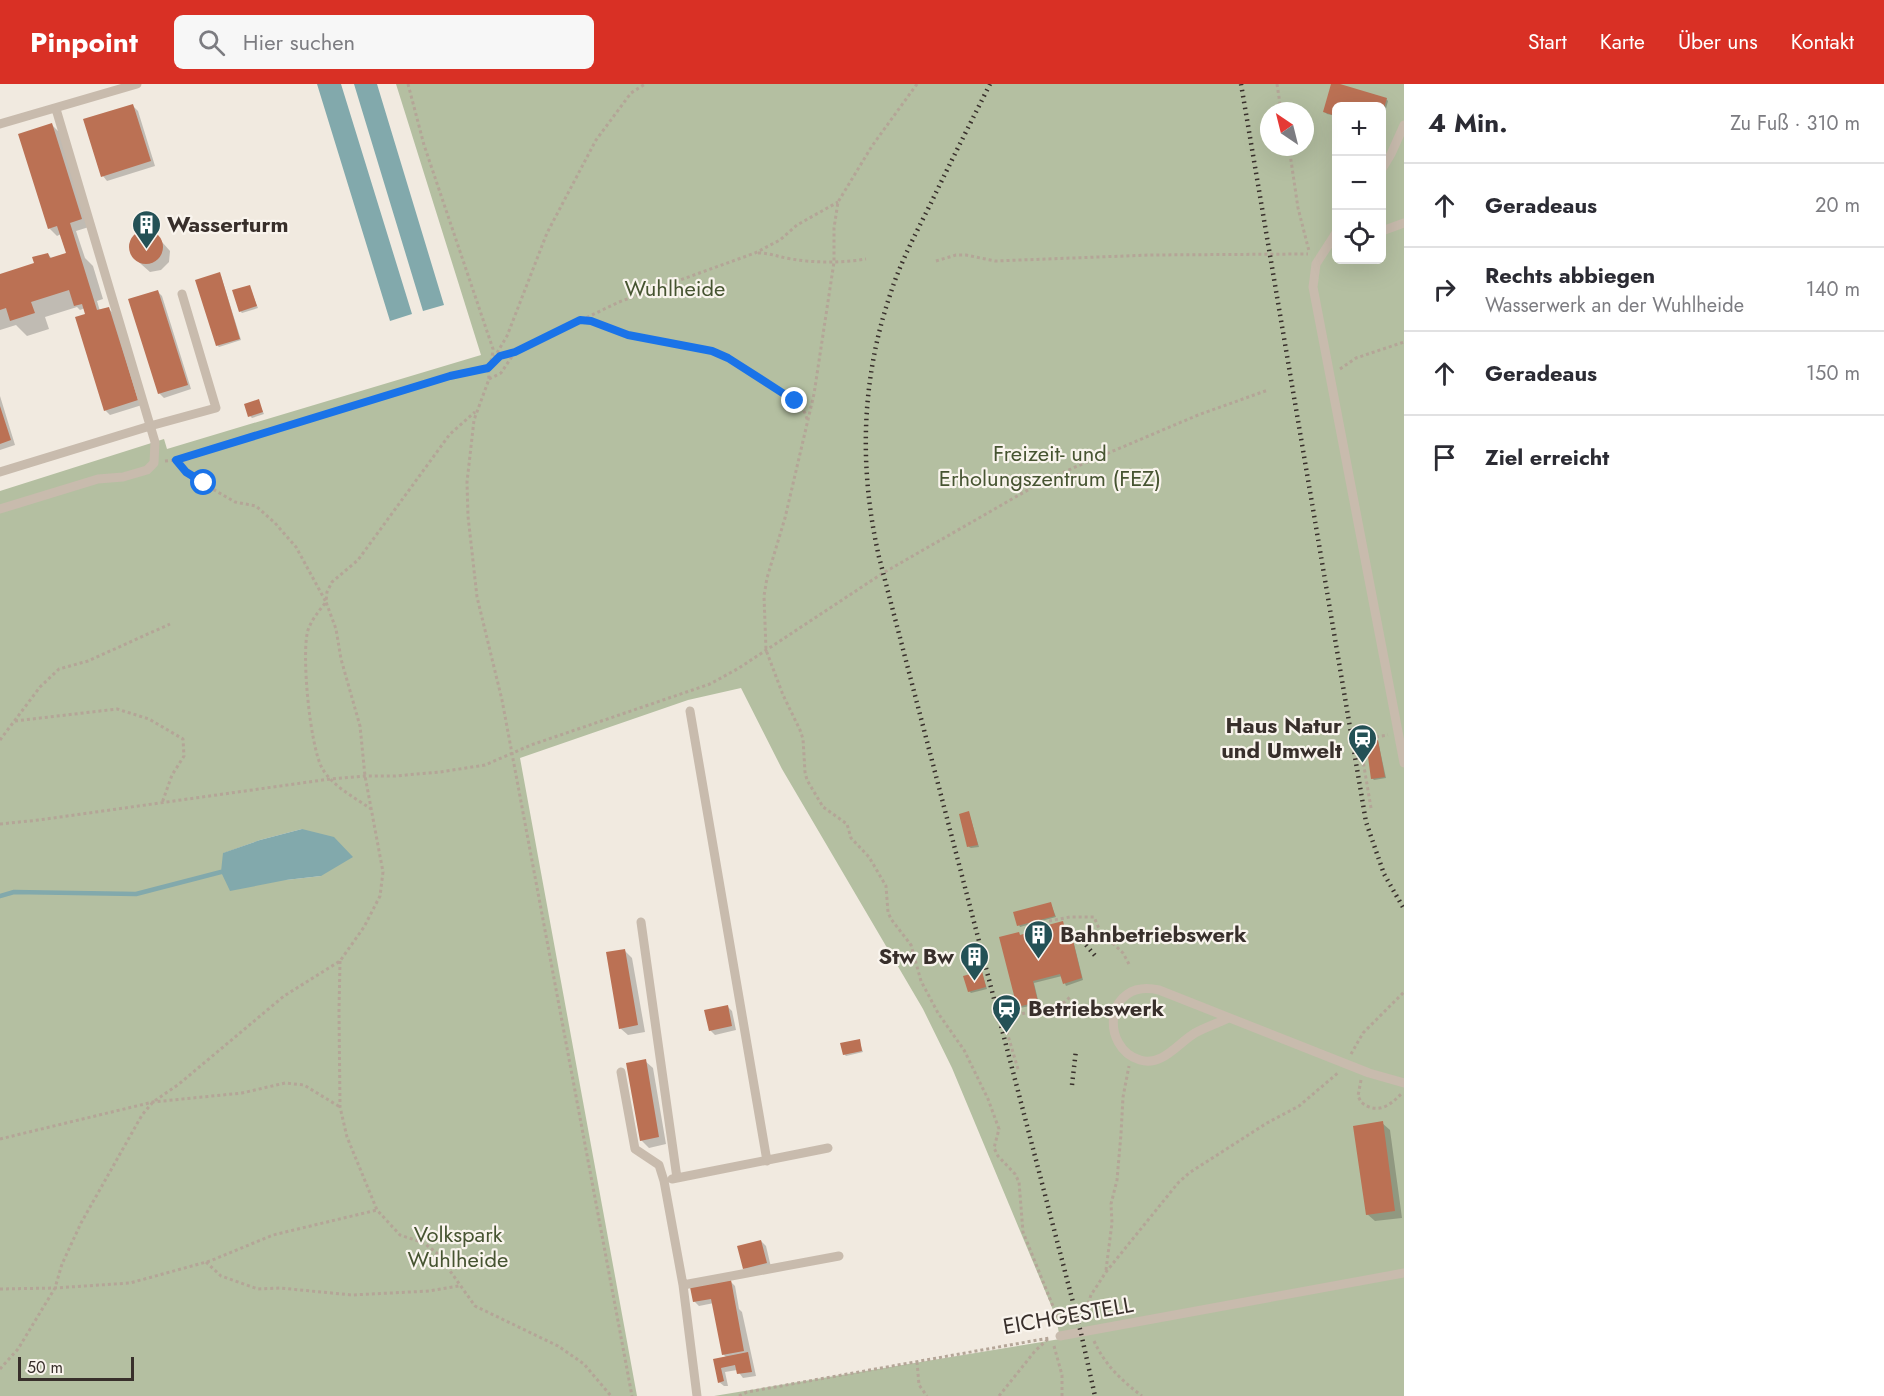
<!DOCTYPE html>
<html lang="de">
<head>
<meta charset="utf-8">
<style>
  :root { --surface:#fff; --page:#f7f7f7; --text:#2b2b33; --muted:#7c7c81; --line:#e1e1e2; --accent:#d93025 }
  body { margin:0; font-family:Jost,sans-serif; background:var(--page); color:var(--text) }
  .controls { position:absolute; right:18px; top:18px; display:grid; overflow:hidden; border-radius:9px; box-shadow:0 6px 24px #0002 }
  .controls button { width:54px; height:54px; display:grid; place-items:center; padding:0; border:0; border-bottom:2px solid var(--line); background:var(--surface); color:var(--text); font:30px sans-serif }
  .compass { position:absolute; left:1260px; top:18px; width:54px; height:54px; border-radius:50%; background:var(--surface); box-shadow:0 6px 24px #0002; rotate:325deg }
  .scale { position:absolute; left:18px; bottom:15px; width:116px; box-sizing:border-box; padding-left:6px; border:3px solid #382f2b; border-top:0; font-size:16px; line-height:21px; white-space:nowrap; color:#382f2b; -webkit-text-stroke:4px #f9f4ed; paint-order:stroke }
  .stop { position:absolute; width:18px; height:18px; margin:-14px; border:4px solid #1a73e8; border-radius:50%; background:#fff }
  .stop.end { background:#1a73e8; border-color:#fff; box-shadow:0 2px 6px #0008 }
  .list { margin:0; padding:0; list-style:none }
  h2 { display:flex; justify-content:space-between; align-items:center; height:78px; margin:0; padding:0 24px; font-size:26px }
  h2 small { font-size:20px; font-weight:400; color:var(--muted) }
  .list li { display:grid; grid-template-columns:39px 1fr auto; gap:18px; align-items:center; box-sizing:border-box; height:84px; padding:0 24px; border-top:2px solid var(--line) }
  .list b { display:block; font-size:22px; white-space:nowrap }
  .list p { margin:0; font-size:20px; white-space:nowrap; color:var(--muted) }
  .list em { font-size:20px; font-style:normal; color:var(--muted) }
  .icon { flex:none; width:33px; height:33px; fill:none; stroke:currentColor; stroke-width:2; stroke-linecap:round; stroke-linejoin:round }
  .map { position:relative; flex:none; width:1404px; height:1312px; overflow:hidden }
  header { display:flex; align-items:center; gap:36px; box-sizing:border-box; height:84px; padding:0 30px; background:var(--accent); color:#fff }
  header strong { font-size:28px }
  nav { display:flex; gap:33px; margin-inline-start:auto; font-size:21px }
  .search { width:420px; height:54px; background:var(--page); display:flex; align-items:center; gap:15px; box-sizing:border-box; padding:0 21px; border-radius:9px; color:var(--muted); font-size:22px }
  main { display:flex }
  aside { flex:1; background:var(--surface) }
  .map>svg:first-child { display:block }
  .green { fill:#b4bfa1; fill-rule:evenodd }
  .water { fill:#82a9ac }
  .shadow { fill:#0003 }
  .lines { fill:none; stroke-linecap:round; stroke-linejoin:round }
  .stream { stroke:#82a9ac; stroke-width:4.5 }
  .building { fill:#bb7154 }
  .path { stroke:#b4a597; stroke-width:3; stroke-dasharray:3 3; stroke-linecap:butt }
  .service { stroke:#c8bbad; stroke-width:9 }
  .rail { stroke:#382f2b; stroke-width:4.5; stroke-dasharray:1.5 4.5; stroke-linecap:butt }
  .route { stroke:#1a73e8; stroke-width:8 }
  .labels { text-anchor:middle; stroke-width:4.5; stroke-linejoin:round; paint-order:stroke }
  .poi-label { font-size:22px; font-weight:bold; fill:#382f2b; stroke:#f9f4ed; text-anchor:start }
  .park-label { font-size:22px; fill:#465431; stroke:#f9f4ed }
  .street-label { font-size:22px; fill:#382f2b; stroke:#f9f4ed }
</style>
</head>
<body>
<header>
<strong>Pinpoint</strong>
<div class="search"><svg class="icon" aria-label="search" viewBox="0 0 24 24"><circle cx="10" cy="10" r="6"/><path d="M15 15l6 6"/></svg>Hier suchen</div>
<nav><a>Start</a><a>Karte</a><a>Über uns</a><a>Kontakt</a></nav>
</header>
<main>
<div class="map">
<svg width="1404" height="1312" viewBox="0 0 1404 1312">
  <rect width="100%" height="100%" fill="#f1eae0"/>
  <path class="green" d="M396,0H1404V1312H714L1060,1255L1056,1233L952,984L923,925L782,685L741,604L688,616L520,674L637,1312H0V407L164,355L167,365L481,271ZM1336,22H1382V176H1336ZM1269,27H1305V63H1269ZM302,745L321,792L286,796L224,769L260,756Z"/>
  <path class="water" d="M317,0H341L412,230L390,237Z
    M354,0H377L444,221L423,227Z
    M302,745L334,753L353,773L321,792L286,796L230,807L221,788L223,769L260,756Z"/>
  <path class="shadow" d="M1333,0L1386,15L1388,17L1382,40V22H1336V32L1327,30L1325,28Z
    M133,22L138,27L155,82L107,97L103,92Z
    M52,41L59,48L89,143L76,147L85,174L93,182L103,215L97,217L100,227L108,224L113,229L142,321L110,331L105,326L85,224L80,226L77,223L45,233L49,245L27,252L16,241L0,246V191L36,180L48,170L52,175L68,170L61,150L57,152L49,144Z
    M143,147L154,149L170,167L169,178L161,186L150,188L133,173L129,162L133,152Z
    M221,192L241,256L219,263L217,261Z
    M249,202L258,224L242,229L240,227Z
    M158,208L162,212L191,305L164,314L159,309Z
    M0,312L15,361L0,366Z
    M258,317L264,330L252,334L250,332Z
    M1378,657L1386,694L1374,696L1372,694Z
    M969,729L979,763L971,764L969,763Z
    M1051,820L1056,833L1020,843L1019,841Z
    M1062,839L1066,847L1071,848L1083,896L1066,902L1062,892L1034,899L1039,920L1020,924L1018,922L1021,852Z
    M625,867L632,874L645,948L628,951L620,944Z
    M982,889L987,905L971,909L969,907Z
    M727,922L732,927L736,946L715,951L710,946Z
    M859,956L863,968L846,972L844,970Z
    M645,977L653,984L666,1060L649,1064L641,1056Z
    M1382,1039L1390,1046L1402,1134L1375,1137L1367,1130Z
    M761,1157L766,1162L771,1183L749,1189L744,1184Z
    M730,1197L735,1202L739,1225L742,1228L756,1292L743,1294L737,1286L725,1288L728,1302H724L719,1298L715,1276L727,1274L723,1270L714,1219L699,1222L694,1217Z"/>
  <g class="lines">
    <path class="stream" d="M0,812L14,808L136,810L221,788"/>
  </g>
  <path class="building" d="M1331,0H1340L1387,14L1382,31V22H1336V32L1323,28Z
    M133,20L151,77L101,93L83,35Z
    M52,39L82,135L70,139L89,200L97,226L109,223L138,316L104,327L75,233L85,230L82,220L74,222L69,206L31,218L35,229L10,237L6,224L0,226V190L34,179L32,173L48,169L50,174L66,169L57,142L48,145L18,50Z
    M129 163a17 17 0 1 1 34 0a17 17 0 1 1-34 0Z
    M220,188L240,255L216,262L195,196Z
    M250,201L257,222L239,228L232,206Z
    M158,206L188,301L158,310L128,215Z
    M259,315L263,328L248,333L244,320Z
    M0,322L11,356L0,360Z
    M1378,656L1385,693L1371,695L1366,658Z
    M969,727L978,761L967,763L959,730Z
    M1051,818L1055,832L1017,842L1013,828Z
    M1063,837L1065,845L1070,844L1082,894L1063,900L1060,890L1033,897L1038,918L1017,923L999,853L1019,848L1020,851L1048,843V841Z
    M625,865L638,941L619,945L606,868Z
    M982,887L986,903L968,908L963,892Z
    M728,921L732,942L709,947L704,926Z
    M860,955L862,967L843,971L840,959Z
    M646,975L659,1053L640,1057L626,979Z
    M1383,1037L1395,1127L1366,1131L1353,1042Z
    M761,1156L767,1179L743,1185L737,1162Z
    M731,1196L744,1267L722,1271L711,1215L693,1218L690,1203Z
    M748,1268L752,1288L737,1290L735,1281L721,1284L724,1297L718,1299L713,1275Z"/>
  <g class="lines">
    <path class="path" d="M408,0L424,61L493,265L492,274L488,284L489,295L474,336L467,398L468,432L477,513L502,616L632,1312
      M917,0L872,62L838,118L834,144V178L814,310L785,434L767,494L764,512L766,566L783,611L800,646L803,655L805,688L807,696L823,723L847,740L851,754L869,773L886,802L888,828L891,835L911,861L921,897L938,929L964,966L988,1015L999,1045L994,1064L998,1072L1015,1090L1019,1098L1023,1148L1061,1242
      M1277,0L1281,27
      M1289,63L1298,124L1309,167
      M758,169C770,169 779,173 791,175C815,179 842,179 866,175
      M936,177L956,171H966L995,177L1150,171L1308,170
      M581,236L602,239L628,251L712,267L728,274L796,317L803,324L807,335
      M494,274L507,252L547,149L596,56L631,9L645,0
      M491,281L499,272L515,268L619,218L755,169L780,156L797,141L838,118
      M1340,285L1356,274L1404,258
      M489,295L501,289L515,268
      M176,376L194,394L235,418L256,422L275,439L296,463L326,518C319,527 312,535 308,546C301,569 310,662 322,684C332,702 354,713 371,725
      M165,377L176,376L450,292L488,284
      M15,637L117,625L149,635L183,655L184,672L172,691L162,719
      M0,656L40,603L59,585L88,577L170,540
      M1371,724L1360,659L1363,655L1388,651
      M0,740L39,736L330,695L365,692H395L440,688L485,681L531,661L710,600L739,584L883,489L1033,403L1073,384L1198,331L1268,306
      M1049,837L1070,833H1094L1100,847L1123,869L1130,882
      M340,877L339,927L340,1023L347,1053L377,1126L400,1151L424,1159L438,1170L475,1222L558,1262L584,1280L611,1312
      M1351,970L1363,949L1404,908
      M1018,985L1003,935L1065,918L1071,912
      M1361,996L1358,1012L1361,1018C1377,1031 1390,1022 1402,1009
      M0,1055L153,1018L242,1009L285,999L304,1001L340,1023
      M206,1178L221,1192L258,1205L280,1204L352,1211L429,1207L459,1202
      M1106,1186L1112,1139L1111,1120L1117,1096L1121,1050L1123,1013L1129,982
      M0,1205L55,1204L130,1199L210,1177L273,1151L377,1126
      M1086,1237L1085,1229L1091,1211L1106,1188L1178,1099L1189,1089L1267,1039L1299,1022L1339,988
      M1094,1257C1105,1281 1121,1296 1142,1312
      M1054,1262L1062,1291V1312
      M917,1278L919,1301L927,1312
      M0,1285L18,1265L55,1204L62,1180L81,1139L142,1031L153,1018L179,1000L284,912L340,877L364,843L380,812L383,788L365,692L360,642L341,575L336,545L326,518L327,508L332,498L358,476L450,350L475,328
      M739,1312L747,1308L1049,1254
      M999,1312L1035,1267L1048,1255"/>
    <path class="service" d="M0,40L137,0
      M1382,85L1391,70L1404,41
      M1382,147L1404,139
      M1336,149L1316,180L1313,203L1404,679
      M0,388L150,342L216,324L182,210
      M0,425L98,395L123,393L147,386L154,379L155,358L56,25
      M690,627L767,1077
      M641,838L677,1094
      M1229,934C1218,939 1206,943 1195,949C1178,959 1162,983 1140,976C1100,964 1104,894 1159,906L1369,989L1404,999
      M621,988L635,1065L659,1081L664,1097L683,1201L697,1312
      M672,1095L828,1064
      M683,1201L839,1172
      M1060,1252L1404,1189"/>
    <path class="rail" d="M990,0C970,40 950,79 931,119C916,149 900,179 890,211C861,297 859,385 879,473L1081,1249L1095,1312
      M1241,0L1366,738L1384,790L1404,825
      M1086,861L1097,874
      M1072,1001L1076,966"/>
  </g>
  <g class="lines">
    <path class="route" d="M204,399L186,388L176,376L450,292L488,284L500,272L515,268L580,236L591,237L628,251L712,267L728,274L795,317"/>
  </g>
  <defs>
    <symbol id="building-pin" viewBox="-11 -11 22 30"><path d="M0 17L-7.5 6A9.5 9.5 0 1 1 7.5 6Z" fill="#245156" stroke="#f9f4ed"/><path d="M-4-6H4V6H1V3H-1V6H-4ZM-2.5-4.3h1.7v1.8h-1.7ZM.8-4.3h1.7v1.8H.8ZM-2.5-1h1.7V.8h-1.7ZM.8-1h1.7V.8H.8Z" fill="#fff"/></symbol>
    <symbol id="station-pin" viewBox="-11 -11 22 30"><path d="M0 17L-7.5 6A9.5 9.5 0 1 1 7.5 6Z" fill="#245156" stroke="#f9f4ed"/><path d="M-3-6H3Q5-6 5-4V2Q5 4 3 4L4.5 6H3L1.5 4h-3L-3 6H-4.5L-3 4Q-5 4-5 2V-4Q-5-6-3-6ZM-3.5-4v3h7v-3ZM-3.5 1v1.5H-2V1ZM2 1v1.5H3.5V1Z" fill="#fff"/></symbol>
  </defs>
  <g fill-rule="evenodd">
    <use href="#building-pin" x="130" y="124" width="33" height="45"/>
    <use href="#station-pin" x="1346" y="638" width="33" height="45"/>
    <use href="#building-pin" x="1022" y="834" width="33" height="45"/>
    <use href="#building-pin" x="958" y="856" width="33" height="45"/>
    <use href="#station-pin" x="990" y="908" width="33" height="45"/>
  </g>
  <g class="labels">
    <g class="poi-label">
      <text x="167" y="148">Wasserturm</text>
      <text x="1342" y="649" text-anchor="end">Haus Natur<tspan x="1342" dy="25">und Umwelt</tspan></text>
      <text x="1060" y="858">Bahnbetriebswerk</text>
      <text x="954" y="880" text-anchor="end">Stw Bw</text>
      <text x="1028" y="932">Betriebswerk</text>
    </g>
    <g class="park-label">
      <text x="675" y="212">Wuhlheide</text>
      <text x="1050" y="377">Freizeit- und<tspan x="1050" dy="25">Erholungszentrum (FEZ)</tspan></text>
      <text x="458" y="1158">Volkspark<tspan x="458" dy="25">Wuhlheide</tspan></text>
    </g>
    <g class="street-label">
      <text transform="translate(1068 1231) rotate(-10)" y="8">EICHGESTELL</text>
    </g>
  </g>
</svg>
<div class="controls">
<button>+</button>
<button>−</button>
<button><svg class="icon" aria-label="locate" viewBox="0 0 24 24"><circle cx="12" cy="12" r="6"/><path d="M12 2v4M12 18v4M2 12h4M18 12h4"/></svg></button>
</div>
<svg class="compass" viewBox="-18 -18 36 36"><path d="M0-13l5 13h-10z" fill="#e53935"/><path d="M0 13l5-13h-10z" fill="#7c7c81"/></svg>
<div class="scale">50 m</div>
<div class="stop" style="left:204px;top:399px"></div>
<div class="stop end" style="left:795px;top:317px"></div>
</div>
<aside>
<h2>4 Min.<small>Zu Fuß · 310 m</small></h2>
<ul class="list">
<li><svg class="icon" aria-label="ahead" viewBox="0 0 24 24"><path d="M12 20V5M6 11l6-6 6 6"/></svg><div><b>Geradeaus</b></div><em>20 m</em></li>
<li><svg class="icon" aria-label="right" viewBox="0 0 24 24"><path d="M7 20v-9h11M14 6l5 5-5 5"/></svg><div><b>Rechts abbiegen</b><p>Wasserwerk an der Wuhlheide</p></div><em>140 m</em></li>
<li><svg class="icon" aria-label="ahead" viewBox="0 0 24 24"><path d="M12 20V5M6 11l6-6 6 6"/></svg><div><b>Geradeaus</b></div><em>150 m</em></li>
<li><svg class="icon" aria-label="arrive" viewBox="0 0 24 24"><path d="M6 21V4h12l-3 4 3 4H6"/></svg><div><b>Ziel erreicht</b></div></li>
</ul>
</aside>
</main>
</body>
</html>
